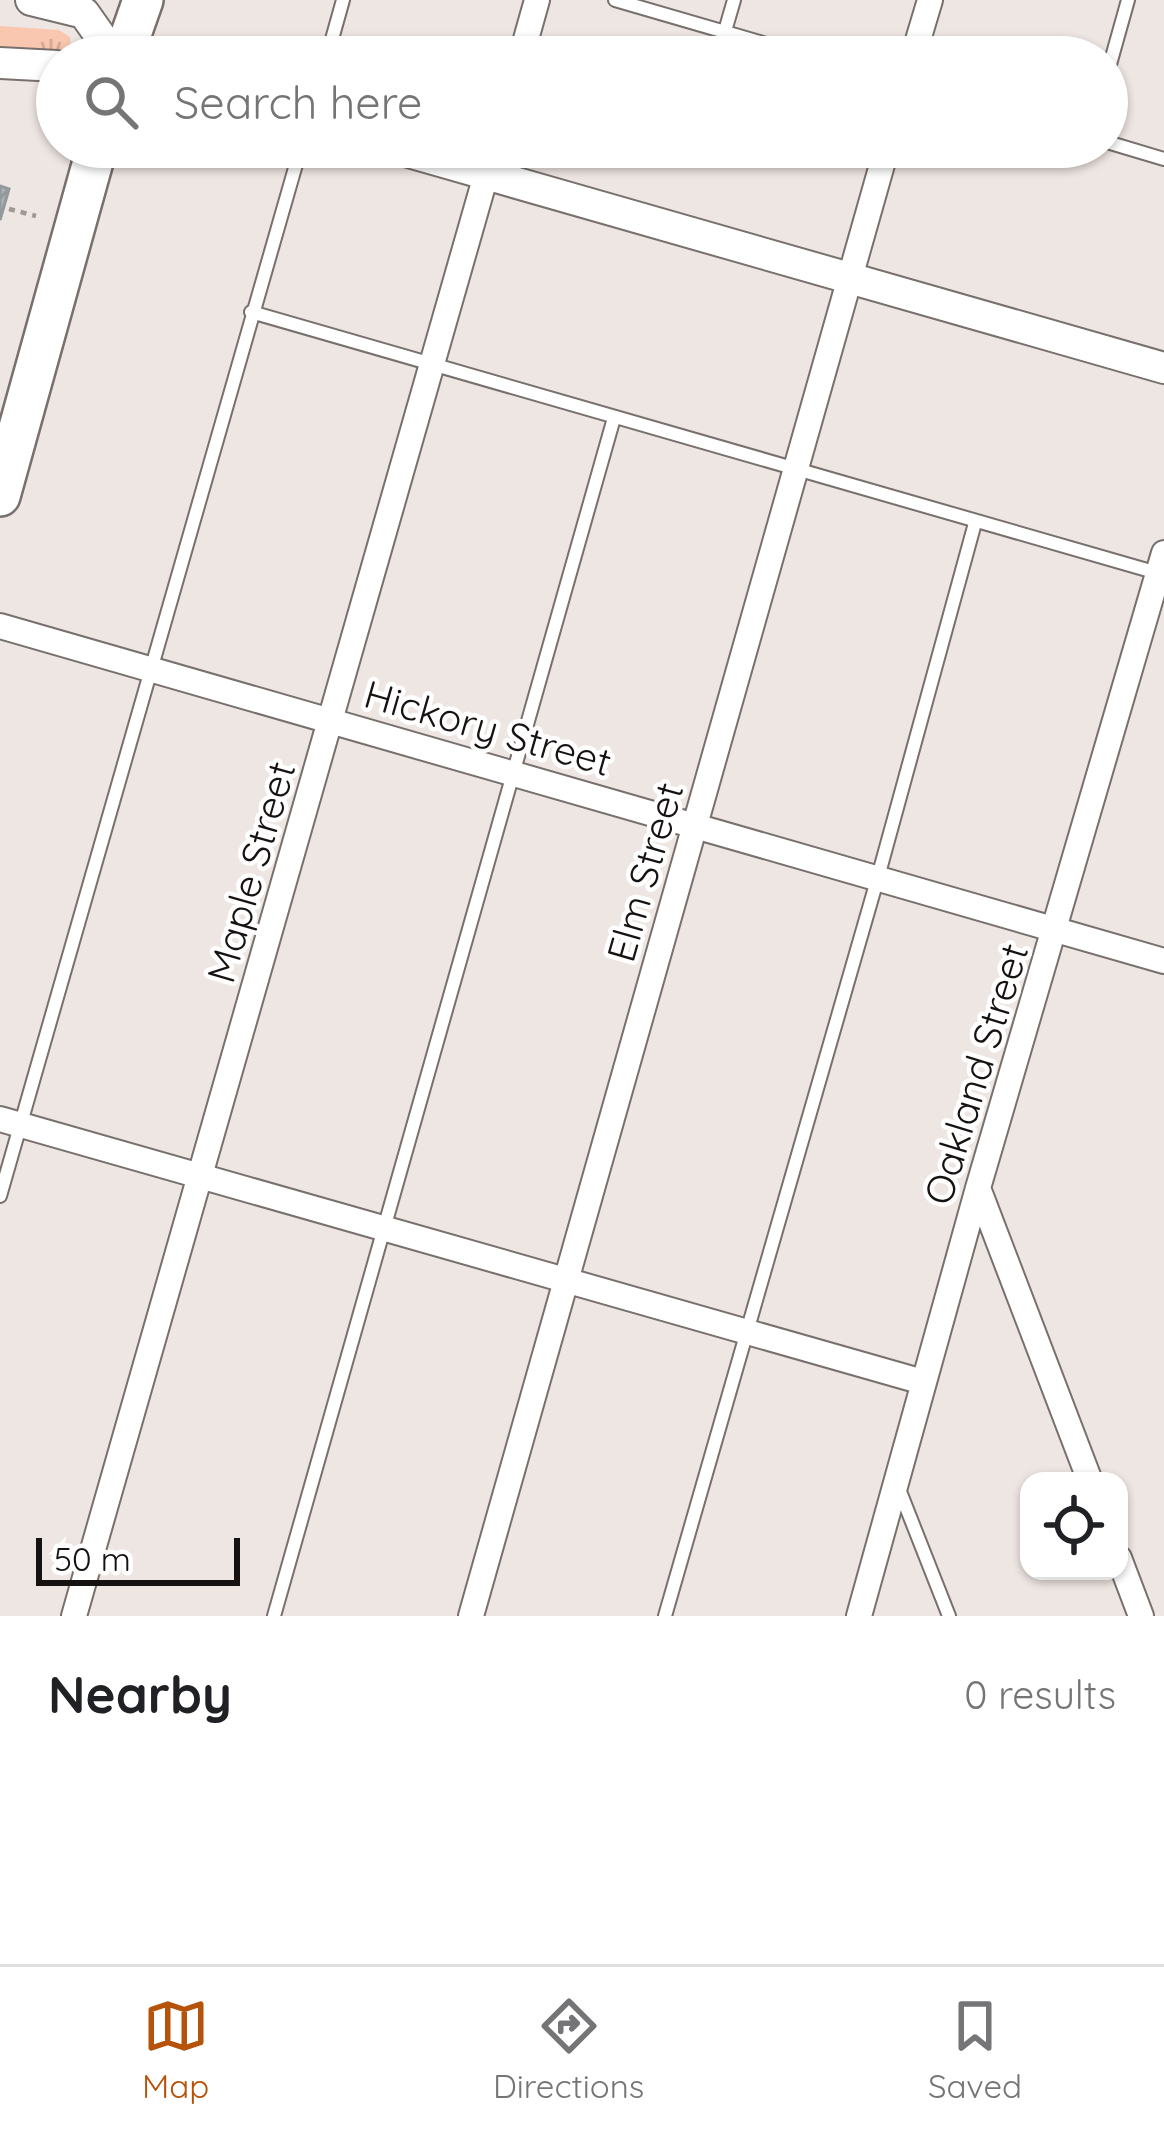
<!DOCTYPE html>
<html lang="en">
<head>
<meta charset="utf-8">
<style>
  :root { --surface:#fff; --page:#f6f6f6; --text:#202124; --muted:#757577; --line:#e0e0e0; --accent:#b45309 }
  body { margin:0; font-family:Quicksand,sans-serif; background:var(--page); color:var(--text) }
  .controls { position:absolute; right:36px; bottom:36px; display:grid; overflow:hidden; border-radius:24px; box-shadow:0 3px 9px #0004 }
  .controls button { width:108px; height:108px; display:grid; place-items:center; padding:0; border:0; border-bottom:3px solid var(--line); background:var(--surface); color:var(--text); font:60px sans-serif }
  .scale { position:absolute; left:36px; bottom:30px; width:204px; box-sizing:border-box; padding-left:12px; border:6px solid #151211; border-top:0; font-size:33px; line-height:42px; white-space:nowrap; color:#151211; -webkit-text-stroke:9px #fff; paint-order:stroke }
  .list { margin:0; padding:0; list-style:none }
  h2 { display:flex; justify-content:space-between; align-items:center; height:156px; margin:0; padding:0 48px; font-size:51px }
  h2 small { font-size:39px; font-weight:400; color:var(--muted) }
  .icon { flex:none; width:66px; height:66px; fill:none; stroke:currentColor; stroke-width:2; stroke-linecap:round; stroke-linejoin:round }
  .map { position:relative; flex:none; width:1164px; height:1616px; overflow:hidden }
  .search { position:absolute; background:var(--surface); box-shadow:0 3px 9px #0004; left:36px; right:36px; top:36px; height:132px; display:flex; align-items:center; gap:30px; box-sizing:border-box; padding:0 42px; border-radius:66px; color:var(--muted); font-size:45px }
  .sheet { height:348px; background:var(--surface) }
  nav { display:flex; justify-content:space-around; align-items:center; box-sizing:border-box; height:168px; border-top:3px solid var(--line); background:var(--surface); font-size:33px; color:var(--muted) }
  nav a { display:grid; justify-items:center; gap:6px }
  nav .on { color:var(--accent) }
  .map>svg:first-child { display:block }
  .grass { fill:url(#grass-tufts) }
  .building { fill:url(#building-hatch); stroke:#92999d; stroke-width:3 }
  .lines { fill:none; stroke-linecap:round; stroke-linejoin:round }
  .service-casing { stroke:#78706d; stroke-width:16 }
  .minor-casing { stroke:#78706d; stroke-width:28 }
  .tertiary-casing { stroke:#78706d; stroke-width:34 }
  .primary-casing { stroke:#78706d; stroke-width:44 }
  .path { stroke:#9f9996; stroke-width:4.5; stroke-dasharray:6 6; stroke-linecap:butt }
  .service { stroke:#fff; stroke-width:12 }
  .minor { stroke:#fff; stroke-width:24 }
  .tertiary { stroke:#fff; stroke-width:30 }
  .primary { stroke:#fff; stroke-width:39 }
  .labels { text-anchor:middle; stroke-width:9; stroke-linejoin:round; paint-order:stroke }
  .street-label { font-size:39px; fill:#151211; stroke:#fff }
</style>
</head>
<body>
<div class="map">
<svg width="1164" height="1616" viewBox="0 0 1164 1616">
  <defs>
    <pattern id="grass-tufts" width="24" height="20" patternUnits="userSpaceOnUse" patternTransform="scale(3)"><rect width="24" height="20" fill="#f9c7b0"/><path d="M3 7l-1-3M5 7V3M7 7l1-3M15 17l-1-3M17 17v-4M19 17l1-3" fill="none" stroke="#d5aa96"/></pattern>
    <pattern id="building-hatch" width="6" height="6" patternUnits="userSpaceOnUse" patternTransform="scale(3)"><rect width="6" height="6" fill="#a9b1b5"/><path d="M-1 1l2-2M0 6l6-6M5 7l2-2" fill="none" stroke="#91979b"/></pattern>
  </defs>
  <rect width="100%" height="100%" fill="#eee6e2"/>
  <path class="grass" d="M0,26L59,30L70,37L71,48L62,54L0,50Z"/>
  <path class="building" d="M0,186L9,189L0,220Z"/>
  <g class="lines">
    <defs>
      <path id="service" d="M615,0L811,57
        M725,31L734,0
        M327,57L343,0
        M1107,75L1128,0
        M1107,142L1164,159
        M251,312L1161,574
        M0,1196L301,147
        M899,1489L949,1616
        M274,1616L614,418
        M665,1616L878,877L975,523"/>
      <path id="minor" d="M521,57L537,0
        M913,57L930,0
        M0,626L1164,961
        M0,1119L923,1382
        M978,1188L1090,1481
        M1119,1558L1141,1616
        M74,1616L494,147
        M471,1616L887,147
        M859,1616L978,1188L1164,553"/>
      <path id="tertiary" d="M31,0L84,13L115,57
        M0,63L57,66
        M391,147L1164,368"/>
      <path id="primary" d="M123,57L143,0
        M0,496L97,147"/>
    </defs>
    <use href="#service" class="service-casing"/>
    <use href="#minor" class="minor-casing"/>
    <use href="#tertiary" class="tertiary-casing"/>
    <use href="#primary" class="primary-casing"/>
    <path class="path" d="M9,209L36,216"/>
    <use href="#service" class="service"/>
    <use href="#minor" class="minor"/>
    <use href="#tertiary" class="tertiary"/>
    <use href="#primary" class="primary"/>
  </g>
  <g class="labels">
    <g class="street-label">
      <text transform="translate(488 728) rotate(16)" y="14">Hickory Street</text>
      <text transform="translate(251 872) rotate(-74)" y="14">Maple Street</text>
      <text transform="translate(645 872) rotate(-74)" y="14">Elm Street</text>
      <text transform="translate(976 1074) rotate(-73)" y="14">Oakland Street</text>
    </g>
  </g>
</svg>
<div class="controls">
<button><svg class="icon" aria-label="locate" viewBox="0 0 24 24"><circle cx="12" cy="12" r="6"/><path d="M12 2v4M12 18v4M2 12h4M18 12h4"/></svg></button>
</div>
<div class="scale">50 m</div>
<div class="search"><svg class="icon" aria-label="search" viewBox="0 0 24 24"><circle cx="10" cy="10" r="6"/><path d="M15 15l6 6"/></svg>Search here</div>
</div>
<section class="sheet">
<h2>Nearby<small>0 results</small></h2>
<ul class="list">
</ul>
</section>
<nav>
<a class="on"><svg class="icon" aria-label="map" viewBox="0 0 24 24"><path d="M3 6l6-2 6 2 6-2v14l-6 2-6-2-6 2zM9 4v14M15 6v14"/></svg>Map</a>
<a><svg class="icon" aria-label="directions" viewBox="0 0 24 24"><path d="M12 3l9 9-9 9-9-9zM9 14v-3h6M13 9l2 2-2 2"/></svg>Directions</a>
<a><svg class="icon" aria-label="saved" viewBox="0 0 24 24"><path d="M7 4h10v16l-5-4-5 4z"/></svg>Saved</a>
</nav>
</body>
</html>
